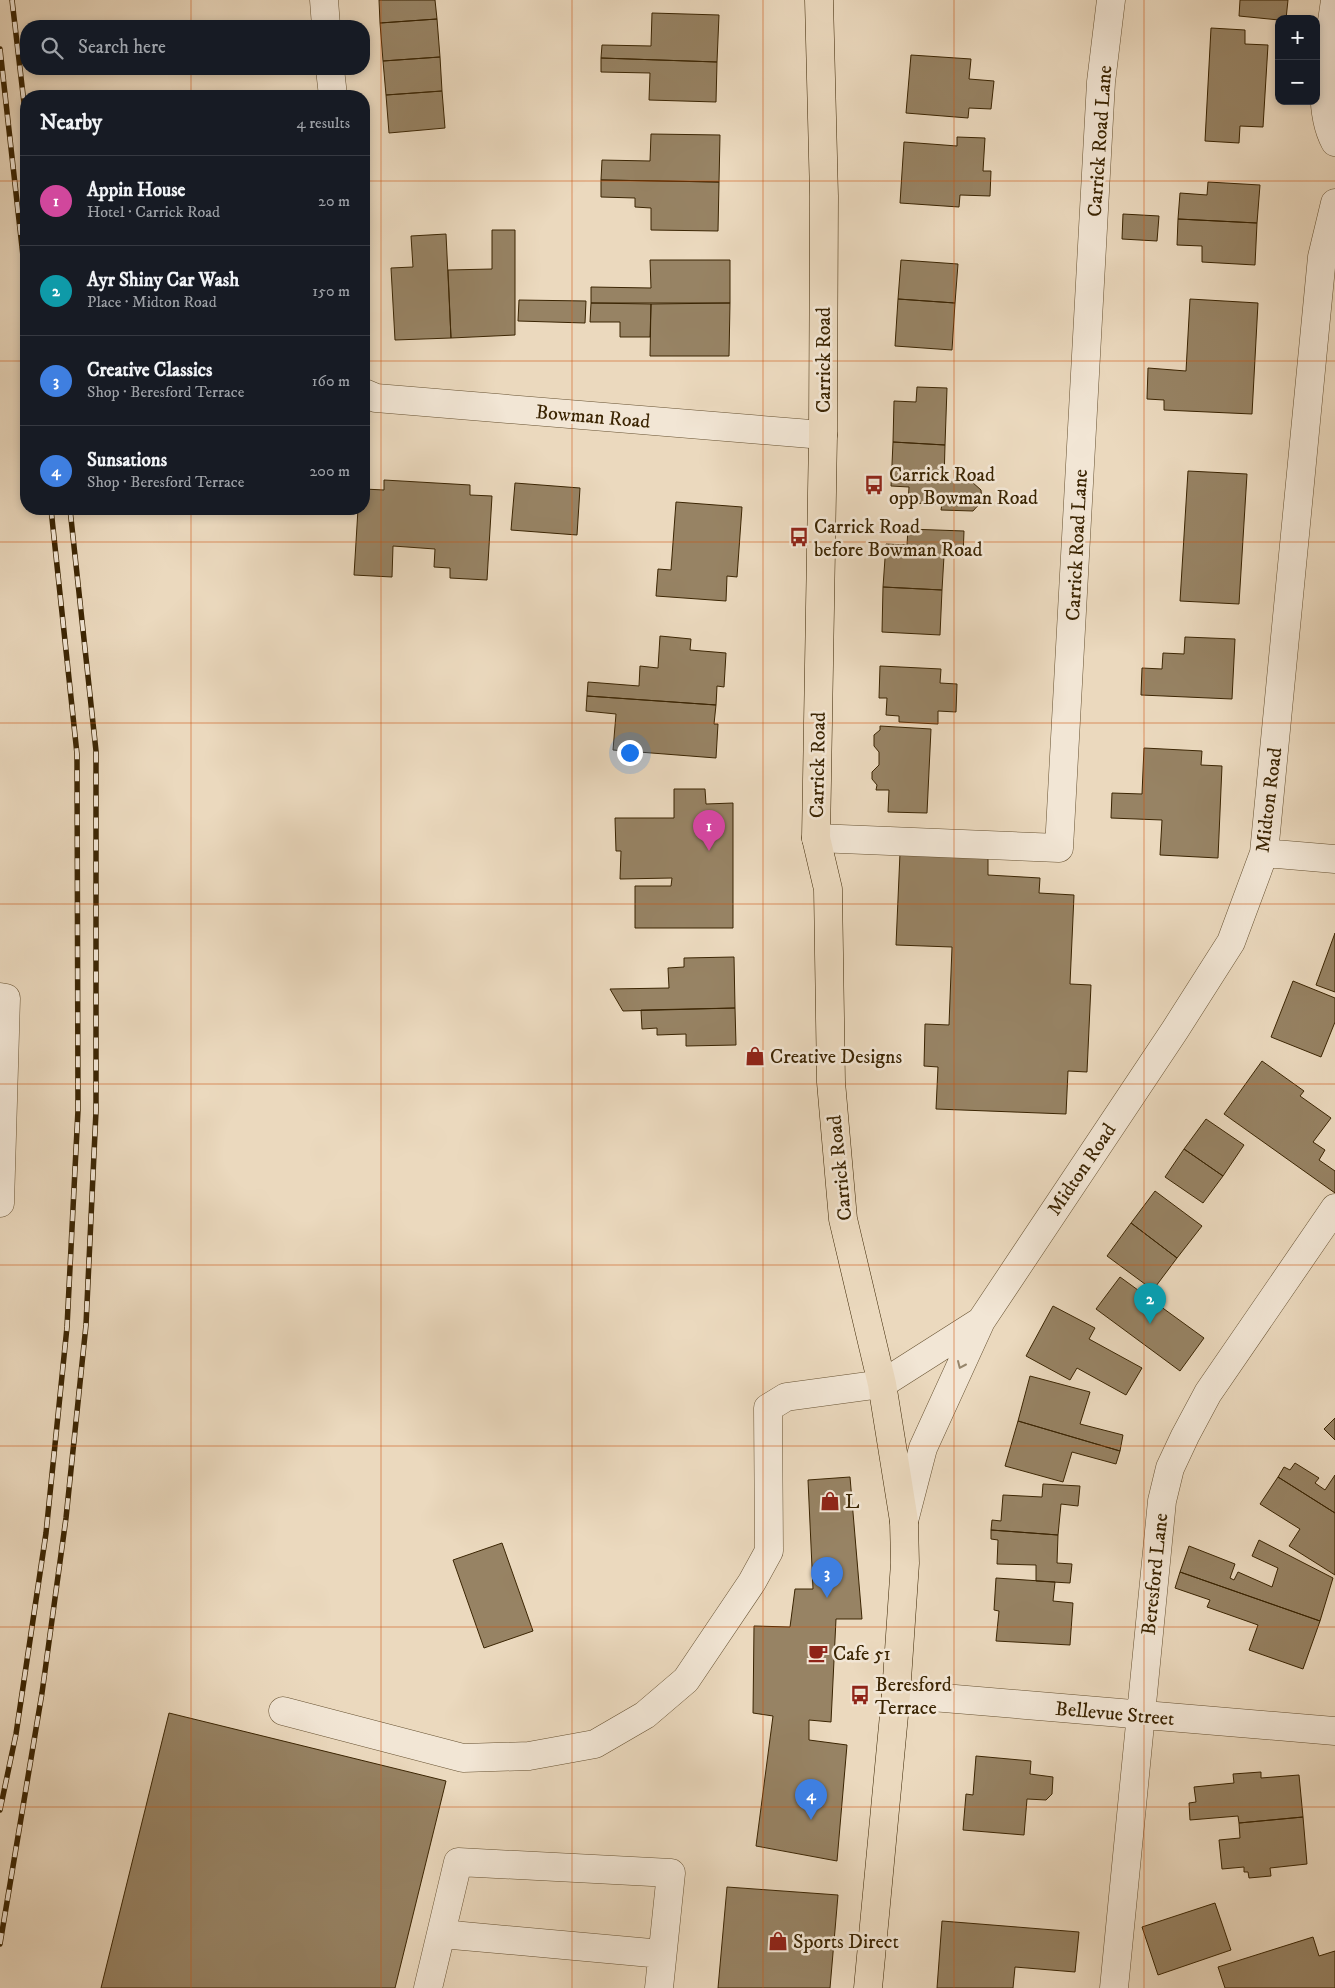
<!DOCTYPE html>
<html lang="en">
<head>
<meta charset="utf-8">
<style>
  :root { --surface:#171b24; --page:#20242c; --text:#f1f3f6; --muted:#9ea1a6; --line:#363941; --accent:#c59692 }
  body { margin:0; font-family:"IM FELL DW Pica",serif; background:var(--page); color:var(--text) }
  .controls { position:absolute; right:15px; top:15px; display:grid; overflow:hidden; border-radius:10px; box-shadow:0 2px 8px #0003 }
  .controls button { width:45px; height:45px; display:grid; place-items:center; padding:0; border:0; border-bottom:1px solid var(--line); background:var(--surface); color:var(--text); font:25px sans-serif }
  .you { position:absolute; left:629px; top:752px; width:18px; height:18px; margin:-12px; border:4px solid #fff; border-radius:50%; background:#1a73e8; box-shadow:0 0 0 8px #1a73e833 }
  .badge { display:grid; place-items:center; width:32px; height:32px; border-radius:50%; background:var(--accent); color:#fff; font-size:16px; font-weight:700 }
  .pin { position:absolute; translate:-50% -41px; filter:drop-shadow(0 1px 2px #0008) }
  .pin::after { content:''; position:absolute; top:26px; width:18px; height:15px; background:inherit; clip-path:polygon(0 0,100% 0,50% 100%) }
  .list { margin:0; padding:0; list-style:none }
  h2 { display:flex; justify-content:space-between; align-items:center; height:65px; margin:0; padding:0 20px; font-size:21px }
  h2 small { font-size:16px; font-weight:400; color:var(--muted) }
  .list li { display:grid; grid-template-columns:32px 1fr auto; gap:15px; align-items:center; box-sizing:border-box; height:90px; padding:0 20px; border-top:1px solid var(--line) }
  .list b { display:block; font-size:19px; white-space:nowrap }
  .list p { margin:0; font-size:16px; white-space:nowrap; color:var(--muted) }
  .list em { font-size:16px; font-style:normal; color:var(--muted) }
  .icon { flex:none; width:28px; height:28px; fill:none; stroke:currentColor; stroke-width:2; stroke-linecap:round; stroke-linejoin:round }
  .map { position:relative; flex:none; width:1335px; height:1988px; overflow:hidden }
  .search { position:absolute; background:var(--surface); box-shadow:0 2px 8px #0003; left:20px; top:20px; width:350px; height:55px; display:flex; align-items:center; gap:12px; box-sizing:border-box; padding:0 18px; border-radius:20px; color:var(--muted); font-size:19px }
  .panel { position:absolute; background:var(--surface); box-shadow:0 2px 8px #0003; left:20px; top:90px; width:350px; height:425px; border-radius:20px }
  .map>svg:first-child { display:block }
  .building { fill:#978364; stroke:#3b2503 }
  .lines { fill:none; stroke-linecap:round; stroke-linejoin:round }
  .minor-casing { stroke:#675232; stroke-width:29 }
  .major-casing { stroke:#3b2503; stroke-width:29 }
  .minor { stroke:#f2e6d5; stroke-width:28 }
  .major { stroke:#ebd9be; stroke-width:28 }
  .rail-casing { stroke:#3b2503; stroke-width:5.5 }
  .rail { stroke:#f2e6d5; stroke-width:4; stroke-dasharray:11; stroke-linecap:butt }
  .oneway { stroke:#96866c }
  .grid { fill:none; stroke:#ce510b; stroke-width:1; stroke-opacity:0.55 }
  .labels { text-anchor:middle; stroke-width:5; stroke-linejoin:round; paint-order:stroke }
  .street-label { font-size:20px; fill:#3b2503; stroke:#f2e6d5 }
  .poi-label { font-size:20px; fill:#3b2503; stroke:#f2e6d5; text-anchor:start }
</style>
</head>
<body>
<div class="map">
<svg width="1335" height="1988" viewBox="0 0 1335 1988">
  <rect width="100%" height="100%" fill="#ebd9be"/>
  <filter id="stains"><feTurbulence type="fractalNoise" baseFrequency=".004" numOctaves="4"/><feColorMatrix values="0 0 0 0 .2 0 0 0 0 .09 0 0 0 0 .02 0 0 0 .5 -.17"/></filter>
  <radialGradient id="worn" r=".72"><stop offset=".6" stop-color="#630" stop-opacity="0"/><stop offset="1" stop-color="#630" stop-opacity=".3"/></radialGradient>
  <path class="building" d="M379,0H435L437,19L380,23Z
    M1240,0H1288L1286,19H1279V20L1239,16Z
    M652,13L719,15L717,62L601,58L602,45L651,46Z
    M437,19L440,57L383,61L380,23Z
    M1211,28L1245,30V44L1268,45L1263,127L1240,126L1239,143L1205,141Z
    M911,55L971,59L969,79L994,81L991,109L969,108L968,118L906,113Z
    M440,57L442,91L386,95L383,61Z
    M601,58L717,62L716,102L649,100L650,73L601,72Z
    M442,91L445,128L389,133L386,95Z
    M651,134L720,135L719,182L601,180L602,160L650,161Z
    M957,137L985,138L983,171H991L990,196L960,195L959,207L900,203L904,142L957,146Z
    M601,180L719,182L718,231L651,230V208L635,207V198L601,197Z
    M1208,182L1260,185L1257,223L1178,219L1180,193L1207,195Z
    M1123,214L1159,216L1157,241L1122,239Z
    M1178,219L1257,223L1255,265L1202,262V246L1177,245Z
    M492,230H515V335L451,338L448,270L492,269Z
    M446,234L451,338L395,340L391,268L413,267L411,236Z
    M650,260H730V303H591V287L651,288Z
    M901,260L958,264L955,303L898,299Z
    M898,299L955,303L952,350L895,346Z
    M1190,299L1258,303L1252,414L1164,410V400L1147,399L1148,368L1186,371Z
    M519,300L586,301L585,323L518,321Z
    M591,303L651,304L650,337H620V322H590Z
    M730,303L729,356H650L651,304Z
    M917,387L947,388L945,445L893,442L894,401L916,402Z
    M893,442L945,445L944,481L972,482L981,490L982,501L973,511L941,510L942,504L908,503L909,487L891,486Z
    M1188,471L1247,474L1239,604L1180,601Z
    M384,480L470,485V495L492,496L487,580L450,578V568L434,567L435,549L393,546L392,577L354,575L358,509H364V489L384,490Z
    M515,483L580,488L577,535L511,530Z
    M676,502L742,507L737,577L727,576L726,601L656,596L658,569L671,570Z
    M908,529L964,531L963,557L944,556L942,590L883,587L886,544L907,545Z
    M883,587L942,590L940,635L882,632Z
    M660,636L691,639L690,650L726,653L724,687L717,686L716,705L587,696L588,682L639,686L640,666L658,668Z
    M1185,637L1235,639L1232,699L1141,695L1142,668L1162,669L1163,653L1184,654Z
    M880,666L941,669L940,683L957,684L956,712L938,711V724L899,722V716L886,715L887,698H879Z
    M587,696L716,705L714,724H718L716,758L613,750L616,714L586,711Z
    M880,726L931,729L927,813L888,812L889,790H876L877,785L872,779V772L879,765V752L874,746V735L880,730Z
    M1144,748L1202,751L1201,765L1222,766L1218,858L1160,855L1162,820L1111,818L1112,793L1142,794Z
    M674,789H705L706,804L733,803V928H635V886H671L672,878L620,879L621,851H616L615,818H674Z
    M900,853L988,857V875L1040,878L1039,893L1074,895L1070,984L1091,985L1087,1072L1068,1071L1066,1114L936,1109L938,1067L924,1066L925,1024L949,1025L952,947L896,945Z
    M1335,933V992L1316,985Z
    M734,957L735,1008L623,1011L610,989L669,988L668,968L684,967V958Z
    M1293,981L1335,998V1022L1321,1057L1271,1037Z
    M735,1008L736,1045L686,1046V1034L657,1035V1028L642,1029L641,1010Z
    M1262,1061L1304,1091L1300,1096L1331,1118L1313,1142L1325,1150L1319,1160L1335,1171V1193L1224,1114Z
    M1206,1119L1244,1145L1223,1176L1184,1149Z
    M1184,1149L1223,1176L1203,1203L1165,1177Z
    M1155,1191L1202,1226L1177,1258L1131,1223Z
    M1131,1223L1177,1258L1153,1290L1107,1256Z
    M1120,1277L1204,1338L1180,1371L1096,1309Z
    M1053,1306L1095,1328L1089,1339L1142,1368L1126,1395L1077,1368L1070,1380L1026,1356Z
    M1030,1376L1090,1392L1080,1424L1123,1435L1120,1451L1018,1421Z
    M1335,1418V1440L1324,1429Z
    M1018,1421L1120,1451L1116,1464L1072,1452L1063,1482L1005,1466Z
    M1295,1463L1319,1478L1315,1483L1325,1490L1335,1475V1513L1278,1477L1284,1467L1290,1470Z
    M850,1477L862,1619H836L831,1722L809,1720V1740L847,1745L837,1861L756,1846L773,1716L753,1713L754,1626L790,1627L795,1589H813L808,1480Z
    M1278,1477L1335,1513V1575L1289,1546L1300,1529L1260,1504Z
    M1043,1484L1080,1486L1078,1506L1061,1504L1058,1535L991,1530L992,1520L1001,1521L1003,1495L1042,1497Z
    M991,1530L1058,1535L1057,1563L1072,1564L1070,1583L1036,1581V1565L997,1564L998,1540L991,1539Z
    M1259,1540L1333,1578L1320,1621L1180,1572L1189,1546L1235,1564L1230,1578L1234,1580L1238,1572L1272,1587L1278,1568L1252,1556Z
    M502,1543L533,1631L484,1648L453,1560Z
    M1180,1572L1320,1621L1303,1669L1249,1650L1258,1625L1207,1607L1210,1600L1175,1588Z
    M996,1578L1055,1582L1053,1601L1073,1603L1070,1645L996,1641L999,1611L994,1610Z
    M169,1713L446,1781L395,1988H101Z
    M976,1756L1031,1761L1030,1774L1053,1777L1052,1794L1046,1800L1027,1799L1024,1835L963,1830L966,1794L973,1795Z
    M1261,1772V1778L1299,1775L1303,1817L1239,1823L1238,1816L1190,1820L1189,1803L1196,1802L1194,1787L1234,1783L1233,1774Z
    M1303,1817L1307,1864L1270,1868L1271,1876L1249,1878L1248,1872H1244V1867L1222,1869L1219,1840L1240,1838L1239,1823Z
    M727,1887L838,1895L830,1988H718Z
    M1215,1903L1231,1950L1158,1975L1142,1927Z
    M942,1921L1079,1932L1075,1972L1015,1967L1013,1988H937Z
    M1313,1937L1319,1956L1335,1951V1988H1225L1218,1967Z"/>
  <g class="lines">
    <defs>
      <path id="minor" d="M324,0L326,26
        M1335,0C1330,42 1314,103 1335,142
        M330,69L333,96
        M364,393L376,398L823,435
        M816,838L1059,848L1101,82L1111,0
        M1264,853L1335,859
        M0,997L6,998L0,1203
        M904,1521L923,1448L981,1321L1175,1030L1231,942L1264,853L1322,257L1335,203
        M896,1694L1335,1731
        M283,1711L463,1758L529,1756L595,1744L645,1715L686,1680L752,1582L769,1551L768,1408L786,1397L882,1384L981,1321
        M441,1934L662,1954
        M428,1988L458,1862L671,1873L659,1988
        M1114,1988L1162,1501L1170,1468L1185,1436L1208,1393L1335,1208"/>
      <path id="major" d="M819,0L824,196L823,435L816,838L828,889L831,1082L843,1219L882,1384L904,1521L905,1563L896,1694L868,1988"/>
    </defs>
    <use href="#minor" class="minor-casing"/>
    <use href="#major" class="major-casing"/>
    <use href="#minor" class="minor"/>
    <use href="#major" class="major"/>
    <defs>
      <path id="rail" d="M12,0L26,120
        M0,49L26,283
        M0,1810L16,1734L46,1533L67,1327L78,1110L77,754L51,509
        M0,1944L42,1693L66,1518L86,1325L96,1111V751L70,509"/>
    </defs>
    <use href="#rail" class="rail-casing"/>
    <use href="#rail" class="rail"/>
  </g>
  <defs><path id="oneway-chevron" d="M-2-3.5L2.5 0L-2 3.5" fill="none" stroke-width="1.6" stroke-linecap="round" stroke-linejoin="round" transform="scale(1.25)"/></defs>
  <use class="oneway" href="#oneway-chevron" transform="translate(961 1365) rotate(114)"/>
  <path class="grid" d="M191,0V26M381,0V1988M572,0V1988M763,0V1988M954,0V1988M1144,0V1988M191,69V96M0,181H26M364,181H1335M0,361H26M364,361H1335M191,509V1988M0,542H1335M0,723H1335M0,904H1335M0,1084H1335M0,1265H1335M0,1446H1335M0,1627H1335M0,1807H1335"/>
  <defs>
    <symbol id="bus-bare" viewBox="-9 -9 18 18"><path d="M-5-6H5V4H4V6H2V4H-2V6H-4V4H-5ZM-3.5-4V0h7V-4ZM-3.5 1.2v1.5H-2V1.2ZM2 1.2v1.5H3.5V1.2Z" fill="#8f2418" stroke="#f2e6d5" stroke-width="2.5" paint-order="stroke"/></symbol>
    <symbol id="shop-bare" viewBox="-9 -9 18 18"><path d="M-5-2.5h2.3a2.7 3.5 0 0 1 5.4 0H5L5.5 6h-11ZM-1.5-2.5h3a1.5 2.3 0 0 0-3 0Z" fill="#8f2418" stroke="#f2e6d5" stroke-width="2.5" paint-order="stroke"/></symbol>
    <symbol id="cafe-bare" viewBox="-9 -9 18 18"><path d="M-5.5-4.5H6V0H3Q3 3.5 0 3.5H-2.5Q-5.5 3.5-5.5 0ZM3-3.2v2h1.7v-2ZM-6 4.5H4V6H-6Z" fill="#8f2418" stroke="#f2e6d5" stroke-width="2.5" paint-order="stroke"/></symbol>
  </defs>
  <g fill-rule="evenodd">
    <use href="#bus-bare" x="860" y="471" width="28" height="28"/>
    <use href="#bus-bare" x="785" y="523" width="28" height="28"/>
    <use href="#shop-bare" x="741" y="1042" width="28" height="28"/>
    <use href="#shop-bare" x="816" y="1487" width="28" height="28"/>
    <use href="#cafe-bare" x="804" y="1639" width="28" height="28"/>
    <use href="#bus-bare" x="846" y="1681" width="28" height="28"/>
    <use href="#shop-bare" x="764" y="1927" width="28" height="28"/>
  </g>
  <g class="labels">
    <g class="street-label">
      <text transform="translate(1099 141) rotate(-86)" y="7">Carrick Road Lane</text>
      <text transform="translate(823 360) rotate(-90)" y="7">Carrick Road</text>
      <text transform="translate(593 416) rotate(5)" y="7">Bowman Road</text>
      <text transform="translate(1076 545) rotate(-87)" y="7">Carrick Road Lane</text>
      <text transform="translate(817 765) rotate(-89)" y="7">Carrick Road</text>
      <text transform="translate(1268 800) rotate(-83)" y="7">Midton Road</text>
      <text transform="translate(839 1168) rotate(-96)" y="7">Carrick Road</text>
      <text transform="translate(1081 1169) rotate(-56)" y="7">Midton Road</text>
      <text transform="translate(1154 1574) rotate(-84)" y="7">Beresford Lane</text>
      <text transform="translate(1115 1713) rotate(5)" y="7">Bellevue Street</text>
    </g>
    <g class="poi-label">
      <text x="889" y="481">Carrick Road<tspan x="889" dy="23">opp Bowman Road</tspan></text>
      <text x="814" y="533">Carrick Road<tspan x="814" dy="23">before Bowman Road</tspan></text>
      <text x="770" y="1063">Creative Designs</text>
      <text x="845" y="1508">L</text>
      <text x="833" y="1660">Cafe 51</text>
      <text x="875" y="1691">Beresford<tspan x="875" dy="23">Terrace</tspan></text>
      <text x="793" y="1948">Sports Direct</text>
    </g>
  </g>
  <rect width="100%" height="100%" filter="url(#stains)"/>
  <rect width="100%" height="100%" fill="url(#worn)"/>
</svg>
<div class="controls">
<button>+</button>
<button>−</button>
</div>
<div class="you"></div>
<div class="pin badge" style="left:709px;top:851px;background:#d1479c">1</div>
<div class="pin badge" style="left:1150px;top:1324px;background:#0f9aa8">2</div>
<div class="pin badge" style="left:827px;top:1598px;background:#3f7fe0">3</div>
<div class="pin badge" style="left:811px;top:1820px;background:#3f7fe0">4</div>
<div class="search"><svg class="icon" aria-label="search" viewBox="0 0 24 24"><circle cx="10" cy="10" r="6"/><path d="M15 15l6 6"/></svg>Search here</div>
<section class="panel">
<h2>Nearby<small>4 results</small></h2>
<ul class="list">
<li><span class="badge" style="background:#d1479c">1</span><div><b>Appin House</b><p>Hotel · Carrick Road</p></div><em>20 m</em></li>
<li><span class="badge" style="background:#0f9aa8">2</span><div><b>Ayr Shiny Car Wash</b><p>Place · Midton Road</p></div><em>150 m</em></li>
<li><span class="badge" style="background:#3f7fe0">3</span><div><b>Creative Classics</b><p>Shop · Beresford Terrace</p></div><em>160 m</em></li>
<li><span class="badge" style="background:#3f7fe0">4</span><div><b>Sunsations</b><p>Shop · Beresford Terrace</p></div><em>200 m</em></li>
</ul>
</section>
</div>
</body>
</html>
